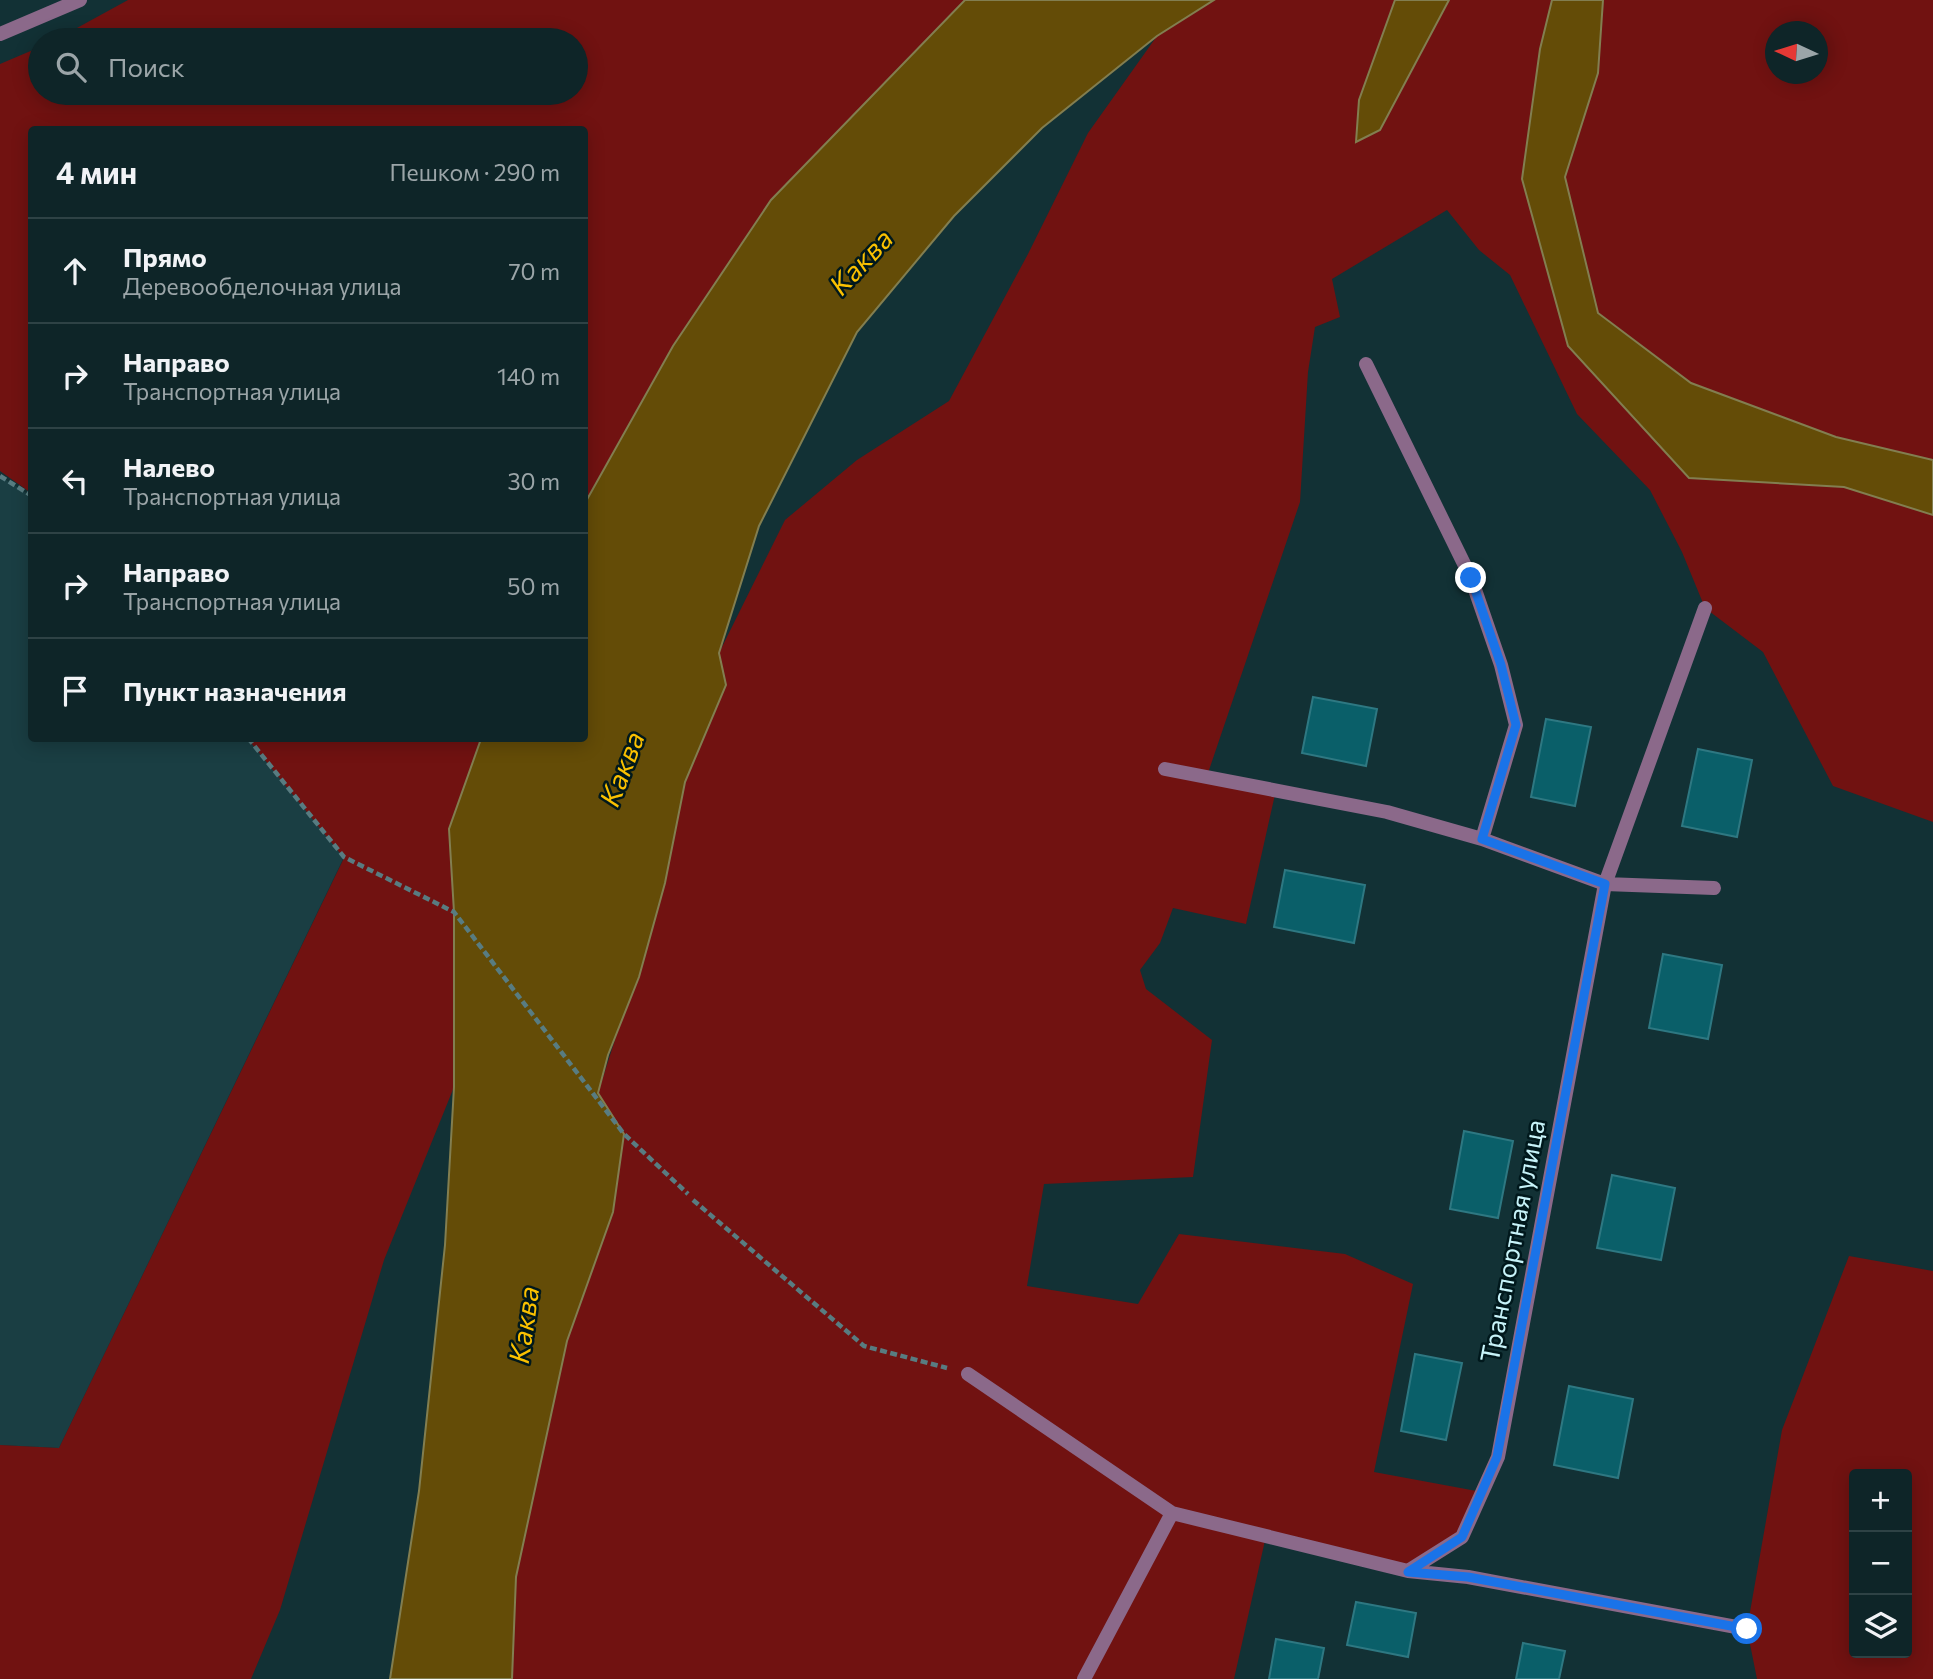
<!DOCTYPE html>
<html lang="ru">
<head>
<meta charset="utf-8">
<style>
  :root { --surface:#0e2528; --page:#1c3134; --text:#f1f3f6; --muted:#9ba5a8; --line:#2e4245 }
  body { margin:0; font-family:Commissioner,sans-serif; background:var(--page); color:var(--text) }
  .controls { position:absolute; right:21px; bottom:21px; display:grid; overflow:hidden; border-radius:7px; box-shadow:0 4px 18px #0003 }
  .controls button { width:63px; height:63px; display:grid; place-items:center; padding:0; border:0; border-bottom:2px solid var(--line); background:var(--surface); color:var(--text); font:35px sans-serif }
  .compass { position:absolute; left:1765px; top:21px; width:63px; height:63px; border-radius:50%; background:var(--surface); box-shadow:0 4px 18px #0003; rotate:274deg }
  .stop { position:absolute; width:21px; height:21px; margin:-16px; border:5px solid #1a73e8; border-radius:50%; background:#fff }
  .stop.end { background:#1a73e8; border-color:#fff; box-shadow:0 2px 7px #0008 }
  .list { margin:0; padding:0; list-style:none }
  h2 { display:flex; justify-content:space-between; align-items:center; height:91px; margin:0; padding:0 28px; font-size:30px }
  h2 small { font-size:23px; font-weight:400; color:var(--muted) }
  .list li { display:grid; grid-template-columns:46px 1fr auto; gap:21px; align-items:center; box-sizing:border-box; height:105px; padding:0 28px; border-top:2px solid var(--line) }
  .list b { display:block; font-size:26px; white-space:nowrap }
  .list p { margin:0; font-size:23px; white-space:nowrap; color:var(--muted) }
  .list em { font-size:23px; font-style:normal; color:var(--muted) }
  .icon { flex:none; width:38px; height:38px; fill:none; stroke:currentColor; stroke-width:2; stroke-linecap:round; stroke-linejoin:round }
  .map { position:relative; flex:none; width:1933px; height:1679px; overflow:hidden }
  .search { position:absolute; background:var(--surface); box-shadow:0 4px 18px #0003; left:28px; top:28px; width:560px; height:77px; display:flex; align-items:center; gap:18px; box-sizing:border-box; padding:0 24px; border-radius:38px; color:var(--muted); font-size:26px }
  .panel { position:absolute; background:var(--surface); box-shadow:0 4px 18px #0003; left:28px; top:126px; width:560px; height:616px; border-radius:7px }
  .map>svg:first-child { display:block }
  .built { fill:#1a3e43 }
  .green { fill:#711211; fill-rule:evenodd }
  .water { fill:#644c07; stroke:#827e50; stroke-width:2 }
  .building { fill:#0a5f69; stroke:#2e7882; stroke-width:2 }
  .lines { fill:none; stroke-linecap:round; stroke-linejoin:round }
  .path { stroke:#587c81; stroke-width:4.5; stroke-dasharray:7 3.5; stroke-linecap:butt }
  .service { stroke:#8b698a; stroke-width:14 }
  .minor { stroke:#8b698a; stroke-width:14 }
  .route { stroke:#1a73e8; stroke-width:9 }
  .labels { text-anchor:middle; stroke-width:5; stroke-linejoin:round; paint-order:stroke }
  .street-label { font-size:26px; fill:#c7f3f9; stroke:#00181c }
  .water-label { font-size:28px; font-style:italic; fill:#fac101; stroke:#00181c }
</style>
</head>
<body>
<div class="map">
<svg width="1933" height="1679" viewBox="0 0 1933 1679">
  <rect width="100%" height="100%" fill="#123135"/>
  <path class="built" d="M0,476L31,496L32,738L248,739L344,857L59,1448L0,1445Z"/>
  <path class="green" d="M128,0H966L771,200L673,346L585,503L584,130H32L31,493L0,471V64L40,47V93H576V40H55Z
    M1214,0H1395L1359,100L1357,141L1449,0H1552L1540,49L1522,179L1689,478L1844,487L1933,515V822L1833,786L1763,652L1705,608L1682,552L1650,490L1577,414L1510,275L1479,250L1447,210L1332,279L1340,317L1315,327L1308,372L1300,502L1207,776L1276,790L1246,924L1173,908L1160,943L1140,970L1146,989L1212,1040L1193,1177L1044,1184L1027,1286L1138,1304L1179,1234L1345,1254L1413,1284L1374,1472L1482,1492L1462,1537L1408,1571L1266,1536L1234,1679H512L516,1577L567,1341L613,1212L624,1134L598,1093L665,883L685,782L726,685L719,653L785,520L857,460L949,401L1028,254L1088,133L1157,36Z
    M1603,0H1933V460L1836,437L1691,383L1598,313L1565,177L1598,73ZM1776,32H1818V74H1776Z
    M248,739H481L449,829L454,912V1087L384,1260L280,1610L251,1679H0V1445L59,1448L344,858Z
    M1849,1256L1933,1271V1679H1757L1747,1629L1782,1430ZM1854,1474H1907V1653H1854Z"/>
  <path class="water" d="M965,0H1214L1157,36L1042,128L954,216L857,332L759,526L719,653L726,685L685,782L665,883L639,977L608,1055L598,1093L624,1134L613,1212L567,1341L516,1577L512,1679H390L419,1491L445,1245L454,1087V912L449,829L481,739L584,738L585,503L673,346L771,200Z
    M1395,0H1449L1380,130L1356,142L1359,100Z
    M1552,0H1603L1598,73L1565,177L1598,313L1691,383L1836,437L1933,460V515L1844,487L1689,478L1568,346L1522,179L1540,49Z"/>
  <path class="building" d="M1313,697L1377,709L1366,766L1302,753Z
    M1546,719L1591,727L1575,806L1531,797Z
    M1698,749L1752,760L1737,837L1682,826Z
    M1285,870L1365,885L1354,943L1274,927Z
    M1663,954L1722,965L1708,1039L1649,1028Z
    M1464,1131L1513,1141L1498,1218L1450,1209Z
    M1612,1175L1675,1188L1661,1260L1597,1248Z
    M1415,1354L1462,1363L1446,1440L1401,1431Z
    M1569,1386L1633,1399L1618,1478L1554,1465Z
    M1356,1602L1416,1613L1408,1657L1347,1645Z
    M1276,1639L1324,1648L1318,1679H1269Z
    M1523,1643L1565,1651L1559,1679H1516Z"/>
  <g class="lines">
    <path class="path" d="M0,476L32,496
      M248,738L344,857L454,912L624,1134L688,1194
      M693,1200L864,1346L947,1368"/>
    <path class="service" d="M0,34L80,0"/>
    <path class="minor" d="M1366,364L1471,578L1501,665L1516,725L1482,839L1605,884L1705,608
      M1165,769L1387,812L1482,839
      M968,1374L1172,1513L1408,1571L1468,1577L1747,1629
      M1408,1571L1462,1537L1498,1457L1605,884L1714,888
      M1084,1679L1172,1513"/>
  </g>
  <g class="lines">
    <path class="route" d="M1471,578L1501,665L1516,725L1482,839L1605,884L1497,1457L1462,1537L1408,1572L1468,1577L1747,1629"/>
  </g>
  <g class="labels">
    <g class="street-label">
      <text transform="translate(1513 1241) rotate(-79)" y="9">Транспортная улица</text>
    </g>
    <g class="water-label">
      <text transform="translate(861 262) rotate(-47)" y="10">Каква</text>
      <text transform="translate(622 769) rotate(-69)" y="10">Каква</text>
      <text transform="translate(524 1325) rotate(-82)" y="10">Каква</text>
    </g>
  </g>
</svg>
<div class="controls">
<button>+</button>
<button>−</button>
<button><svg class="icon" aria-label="layers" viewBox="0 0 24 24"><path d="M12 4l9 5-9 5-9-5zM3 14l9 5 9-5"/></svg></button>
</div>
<svg class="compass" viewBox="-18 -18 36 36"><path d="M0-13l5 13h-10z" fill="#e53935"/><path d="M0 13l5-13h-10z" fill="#9ba5a8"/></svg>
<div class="stop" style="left:1747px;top:1629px"></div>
<div class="stop end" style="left:1471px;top:578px"></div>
<div class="search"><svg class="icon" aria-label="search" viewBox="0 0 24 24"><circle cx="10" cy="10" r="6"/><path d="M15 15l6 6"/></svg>Поиск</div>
<section class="panel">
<h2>4 мин<small>Пешком · 290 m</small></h2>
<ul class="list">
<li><svg class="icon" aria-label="ahead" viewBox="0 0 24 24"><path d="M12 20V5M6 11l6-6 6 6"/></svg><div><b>Прямо</b><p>Деревообделочная улица</p></div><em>70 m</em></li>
<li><svg class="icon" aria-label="right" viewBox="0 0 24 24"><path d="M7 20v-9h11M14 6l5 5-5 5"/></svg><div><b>Направо</b><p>Транспортная улица</p></div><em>140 m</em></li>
<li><svg class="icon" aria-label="left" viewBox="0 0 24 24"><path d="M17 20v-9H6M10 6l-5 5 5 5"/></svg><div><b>Налево</b><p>Транспортная улица</p></div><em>30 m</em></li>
<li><svg class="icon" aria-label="right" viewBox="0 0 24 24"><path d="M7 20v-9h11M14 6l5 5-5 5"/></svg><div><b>Направо</b><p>Транспортная улица</p></div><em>50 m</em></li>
<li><svg class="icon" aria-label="arrive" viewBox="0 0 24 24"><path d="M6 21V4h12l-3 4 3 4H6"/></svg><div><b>Пункт назначения</b></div></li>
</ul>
</section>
</div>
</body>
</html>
